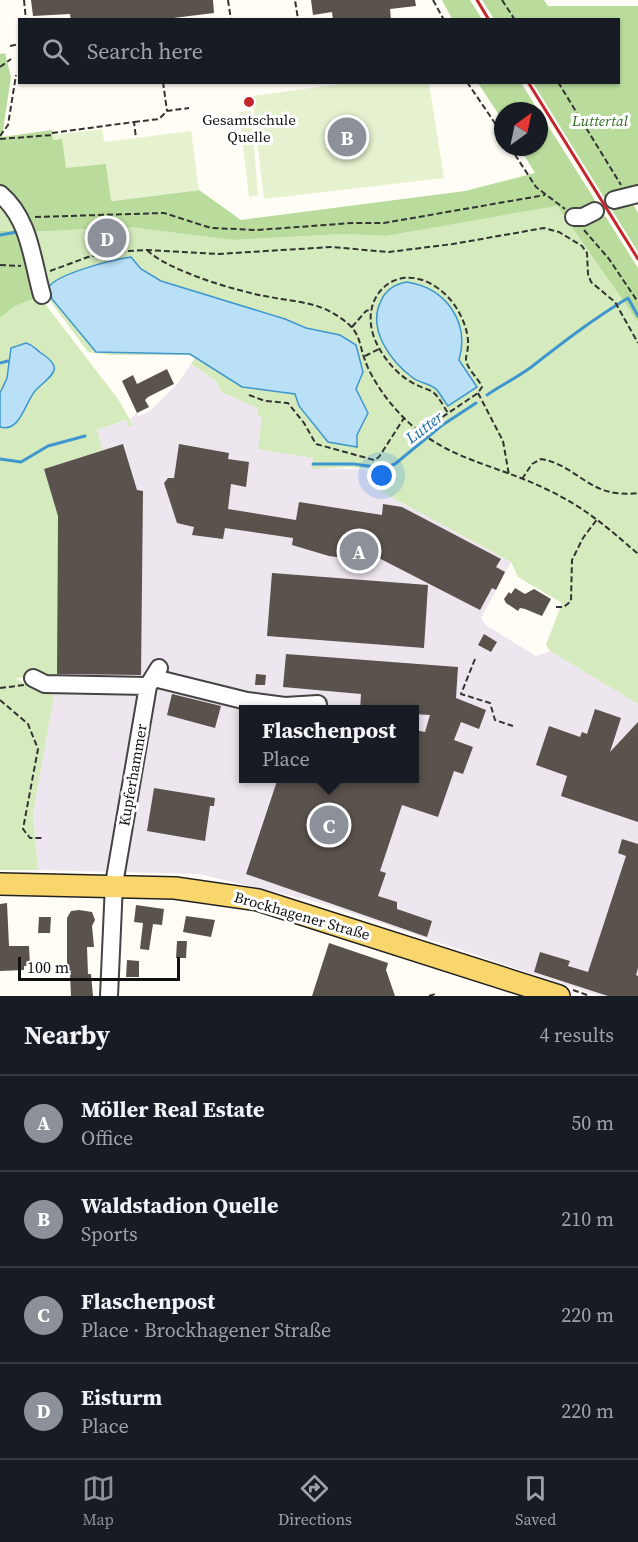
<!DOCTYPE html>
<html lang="en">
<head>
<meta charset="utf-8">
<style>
  :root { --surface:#171b24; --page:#242831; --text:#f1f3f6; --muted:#9ea1a6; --line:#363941; --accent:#8c9099 }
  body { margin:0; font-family:"Source Serif 4",serif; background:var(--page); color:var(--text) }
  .compass { position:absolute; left:494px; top:102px; width:54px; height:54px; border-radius:50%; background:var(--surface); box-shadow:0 2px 4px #0004; rotate:33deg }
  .scale { position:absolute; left:18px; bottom:15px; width:162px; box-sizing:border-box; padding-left:6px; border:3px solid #111; border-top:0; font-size:16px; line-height:21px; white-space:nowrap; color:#111; -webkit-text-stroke:4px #fff; paint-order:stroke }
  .you { position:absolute; left:382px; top:476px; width:21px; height:21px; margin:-15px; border:4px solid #fff; border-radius:50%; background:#1a73e8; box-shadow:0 0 0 9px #1a73e833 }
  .badge { display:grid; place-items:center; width:39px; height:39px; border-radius:50%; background:var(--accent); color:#fff; font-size:20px; font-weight:700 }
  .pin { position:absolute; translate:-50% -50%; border:3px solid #fff; box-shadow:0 2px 6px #0006 }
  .popup { position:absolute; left:239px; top:705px; width:180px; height:78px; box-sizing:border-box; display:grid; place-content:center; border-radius:0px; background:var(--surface); filter:drop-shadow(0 2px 4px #0005); font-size:20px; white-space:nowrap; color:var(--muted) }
  .popup b { font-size:22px; color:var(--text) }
  .popup::after { content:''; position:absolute; left:50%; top:100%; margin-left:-12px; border:12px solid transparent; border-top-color:var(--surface) }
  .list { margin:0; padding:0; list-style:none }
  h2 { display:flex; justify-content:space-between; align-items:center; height:78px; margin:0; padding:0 24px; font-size:26px }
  h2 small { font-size:20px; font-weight:400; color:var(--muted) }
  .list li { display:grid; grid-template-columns:39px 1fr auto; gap:18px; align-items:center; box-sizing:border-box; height:96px; padding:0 24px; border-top:2px solid var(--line) }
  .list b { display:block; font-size:22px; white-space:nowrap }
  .list p { margin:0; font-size:20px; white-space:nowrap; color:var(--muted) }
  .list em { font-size:20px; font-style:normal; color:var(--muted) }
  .icon { flex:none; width:33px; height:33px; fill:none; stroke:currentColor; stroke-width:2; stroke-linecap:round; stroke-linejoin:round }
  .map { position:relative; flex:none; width:638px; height:996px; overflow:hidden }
  .search { position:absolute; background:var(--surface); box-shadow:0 2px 4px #0004; left:18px; right:18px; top:18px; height:66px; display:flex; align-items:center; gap:15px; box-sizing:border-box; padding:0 21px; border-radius:0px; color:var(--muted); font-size:22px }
  .sheet { height:462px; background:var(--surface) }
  nav { display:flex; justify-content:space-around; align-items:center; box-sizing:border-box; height:84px; border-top:2px solid var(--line); background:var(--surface); font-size:16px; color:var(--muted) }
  nav a { display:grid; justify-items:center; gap:3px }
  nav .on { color:var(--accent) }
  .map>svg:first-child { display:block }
  .industrial { fill:#eee6ef; fill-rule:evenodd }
  .green { fill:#d5ebbd }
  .forest { fill:#b9dc9c }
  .pitch { fill:#e6f2cf }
  .water { fill:#b9e0f7; stroke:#3f96cf; stroke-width:1.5 }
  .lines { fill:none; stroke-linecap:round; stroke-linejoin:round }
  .stream { stroke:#3f96cf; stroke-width:3 }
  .building { fill:#5a524d }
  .minor-casing { stroke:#444; stroke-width:20 }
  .major-casing { stroke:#222; stroke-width:24 }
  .path { stroke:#333; stroke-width:2; stroke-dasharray:6 3; stroke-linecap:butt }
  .minor { stroke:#fff; stroke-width:16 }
  .major { stroke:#f9d66b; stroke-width:21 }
  .rail { stroke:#c4262e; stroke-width:3 }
  .poi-dot { fill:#c4262e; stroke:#fff; stroke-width:2 }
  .labels { text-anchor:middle; stroke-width:6; stroke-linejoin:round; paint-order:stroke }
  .poi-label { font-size:15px; fill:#111; stroke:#fff }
  .park-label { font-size:15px; font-style:italic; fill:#2f6b1f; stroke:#fff }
  .street-label { font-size:15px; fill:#111; stroke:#fff }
  .water-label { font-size:16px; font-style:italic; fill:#1768a6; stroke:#fff }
</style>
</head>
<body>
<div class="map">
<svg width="638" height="996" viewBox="0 0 638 996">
  <rect width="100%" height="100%" fill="#fffdf5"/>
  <path class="industrial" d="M191,364L216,381L221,392L259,408L279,451L313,458L312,468L383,470L382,492L511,562L481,618L486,625L536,656L550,651L638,704V996H599L317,902L199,874L38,870L33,814L57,675L58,516L44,469L103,450L97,430L127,420L133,425L130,419L137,413L139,416L150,411L178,383ZM244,710H415V778H244Z"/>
  <path class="green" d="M0,201L21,230L0,231Z
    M557,206L638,322V704L550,651L546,645L562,603L518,577L511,562L382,492L383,470L349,467L312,469L313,458L258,449L262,417L257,416L258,408L221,392L216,381L191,364L195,358L189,355H110L88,352L45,294L29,232L128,227L233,240L344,234L386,236Z
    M39,296L118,399L133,425L129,427L126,420L97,430L103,450L44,469L58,516L57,675L16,678L33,689H55L33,814L38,870H0V318L15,306Z"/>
  <path class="forest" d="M442,0H470L482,19H452Z
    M482,0H544L548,6H638V199L631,200L638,213V252L533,83L618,82V20L494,19Z
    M5,53L11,77L2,137L52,130L53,139H62L106,164L112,201L199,190L241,220L465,191L535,173L519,147H539V111H503V121L478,83H521L638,268V322L557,206L386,236L344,234L233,240L128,227L30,232L45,294L15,306L0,318V231L20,230L0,201V54Z"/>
  <path class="pitch" d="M349,83H429L444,178L264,199L252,96Z
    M251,111L258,195L249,197L239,112Z
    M102,129L104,142L191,131L199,190L111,201L106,164L66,168L62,139L53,140V135Z"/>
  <path class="water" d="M131,257L141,269L161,281L285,319L306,328L340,335L356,345L363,372L356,389L368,413L357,435V447L328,442L299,406L295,394L242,387L190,354L96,352L52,299L49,287C56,274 115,259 131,257Z
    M407,282C446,288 470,322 459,360L477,387L448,406C444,401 441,395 437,390C432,384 420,383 413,378C391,362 368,330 380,303C385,290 394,284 407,282Z
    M26,343C34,345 35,349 41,353C66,369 51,375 36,390C25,401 21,433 0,427V393L7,378L11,348Z"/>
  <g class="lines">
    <path class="stream" d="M0,235L17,232
      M0,363L8,361
      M487,395C500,386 516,378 530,368C562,343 593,319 628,298L638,316
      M0,459L21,462L48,446L85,436
      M313,464H354L383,468L395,464L441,426L476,403"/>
  </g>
  <path class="building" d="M31,0H213L214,13L157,20H71L70,14L33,16Z
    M311,0H415L416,6L390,9L391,20H333L332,12L313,15Z
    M167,369L174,384L148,397L145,400L149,407L137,413L122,381L133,375L137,384Z
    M123,444L137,490L143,491L141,675L57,674L58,516L44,469Z
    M179,444L229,453L228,459L249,462L246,487L231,484L228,509L296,520L299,502L382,515L383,504L402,507L501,559L496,567L505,572L496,590L492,588L480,610L369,553L368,561L329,556L292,545L293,538L225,528L223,539L192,535L194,527L177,523L164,483L168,478H174Z
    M272,573L428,585L424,648L267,636Z
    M515,588L525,594L534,589L551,599L542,616L525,609L520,608L518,611L506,603L504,599L509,592L511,594Z
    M484,634L497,642L491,652L478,645Z
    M286,654L458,667L456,698L486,710L479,729L461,722L454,740L473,747L463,774L454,771L438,817L402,805L380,871L386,873L378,896L397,902V909L432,921L427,937L246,874L278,778H414V730L425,732L430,715L414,714V710H360L361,694L283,687Z
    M256,674L266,675L265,685H255Z
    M172,694L221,706L215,728L167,715Z
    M595,709L621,718L610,752L638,722V822L561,796L567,776L536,765L549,726L580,737L582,732L587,734Z
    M154,788L215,798L214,806H210L205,841L147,831Z
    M622,839L638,844V968L636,975L638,976V996H608L534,972L540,952L570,961L568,966L588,972L626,856L618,853Z
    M7,903L9,946H29L30,966H24V970L0,971V904Z
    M136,905L164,909L162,925L153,924L149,950L140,949L143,923L134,922Z
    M79,910L92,912L95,920L92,926L94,947H87L88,974H91L93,996H71L70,974H67V918L71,911Z
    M186,916L215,920L211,937L183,932Z
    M39,917H51L50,933H38Z
    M177,941H187L186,958H176Z
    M329,943L388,963L386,970L395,996H312Z
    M127,960L139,961V977H126Z"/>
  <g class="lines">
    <defs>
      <path id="minor" d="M0,194C30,219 32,260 42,295
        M614,200L638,194
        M574,217H583L595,211
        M33,678L45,684L148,686
        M154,678L247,701L285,706L318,704
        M109,996L114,884L148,686L159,668"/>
      <path id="major" d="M0,884L175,888L258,900L559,996"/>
    </defs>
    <use href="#minor" class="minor-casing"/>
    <use href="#major" class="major-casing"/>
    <path class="path" d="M24,0L26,20
      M228,0L231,20
      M433,0L444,20
      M502,0L515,20
      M292,20L298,19L295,0
      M10,46L20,44
      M0,67L11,59
      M163,82L167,111
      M467,82L503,135
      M558,82L621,185
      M134,122L159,119L167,111L189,108
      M52,133L134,122L136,138
      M0,136L8,125L16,75
      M0,139L53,135
      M510,147L536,187L565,209
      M35,217L164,213L211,228L257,230L352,223H384L545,195
      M584,230L609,259L638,302
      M147,250C168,271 239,292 270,297C290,301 313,302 331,312C366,332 355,340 369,370C378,388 390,404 404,418C446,460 495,464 546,489C584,507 606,526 638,554
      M0,265L21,266
      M50,271L88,257L113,252L147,250L218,254L331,247L389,252L453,244L544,228L559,232L582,246L587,253L588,274L591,282L615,302L638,343
      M352,327L366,311L372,309
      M365,356L379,349
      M478,393L503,441L509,475
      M249,395L265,401L288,403L304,423L316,444L374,460L379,457L404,418
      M420,432L478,393L482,387C479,379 466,368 466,359C466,355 468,350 468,346C469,329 459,308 447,296C402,251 350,297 379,348C388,364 402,379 419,386C424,389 431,389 435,394C440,399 444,407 448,413
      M522,479L532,464L541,459C580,466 588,499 638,493
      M556,607H564L571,601L572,560L583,538L598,518
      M475,659L461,694L490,703L495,720L513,726
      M0,688L24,685
      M0,700L28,724L38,749L23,829L30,838H43
      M573,990L590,996
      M429,996L435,994"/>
    <use href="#minor" class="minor"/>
    <use href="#major" class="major"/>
    <path class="rail" d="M477,0L489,20
      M528,82L638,259"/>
  </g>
  <circle class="poi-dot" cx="249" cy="102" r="6"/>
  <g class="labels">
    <g class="poi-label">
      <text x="249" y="125">Gesamtschule<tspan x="249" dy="17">Quelle</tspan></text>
    </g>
    <g class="park-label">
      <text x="600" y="126">Luttertal</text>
    </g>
    <g class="street-label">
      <text transform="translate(133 775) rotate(-80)" y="5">Kupferhammer</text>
      <text transform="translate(302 916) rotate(16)" y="5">Brockhagener Straße</text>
    </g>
    <g class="water-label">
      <text transform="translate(424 427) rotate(-37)" y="6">Lutter</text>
    </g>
  </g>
</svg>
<svg class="compass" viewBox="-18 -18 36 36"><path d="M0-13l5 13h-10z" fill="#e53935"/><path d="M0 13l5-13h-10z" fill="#9ea1a6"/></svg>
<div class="scale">100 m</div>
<div class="you"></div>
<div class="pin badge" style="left:359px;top:551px">A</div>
<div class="pin badge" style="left:347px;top:137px">B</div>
<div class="pin badge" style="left:329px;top:825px">C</div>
<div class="popup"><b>Flaschenpost</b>Place</div>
<div class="pin badge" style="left:107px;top:238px">D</div>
<div class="search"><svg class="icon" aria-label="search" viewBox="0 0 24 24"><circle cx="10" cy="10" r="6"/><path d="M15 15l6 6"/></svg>Search here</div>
</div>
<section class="sheet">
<h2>Nearby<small>4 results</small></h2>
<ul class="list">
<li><span class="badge">A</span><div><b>Möller Real Estate</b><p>Office</p></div><em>50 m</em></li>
<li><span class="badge">B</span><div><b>Waldstadion Quelle</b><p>Sports</p></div><em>210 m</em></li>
<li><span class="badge">C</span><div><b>Flaschenpost</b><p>Place · Brockhagener Straße</p></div><em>220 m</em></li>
<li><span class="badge">D</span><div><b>Eisturm</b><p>Place</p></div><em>220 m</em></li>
</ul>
</section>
<nav>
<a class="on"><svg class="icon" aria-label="map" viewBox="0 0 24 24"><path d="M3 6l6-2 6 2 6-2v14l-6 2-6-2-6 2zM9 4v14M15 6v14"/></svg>Map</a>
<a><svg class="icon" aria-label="directions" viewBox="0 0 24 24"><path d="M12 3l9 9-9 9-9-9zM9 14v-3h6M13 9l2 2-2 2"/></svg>Directions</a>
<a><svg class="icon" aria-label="saved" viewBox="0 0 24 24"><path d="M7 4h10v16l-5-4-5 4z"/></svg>Saved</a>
</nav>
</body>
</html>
